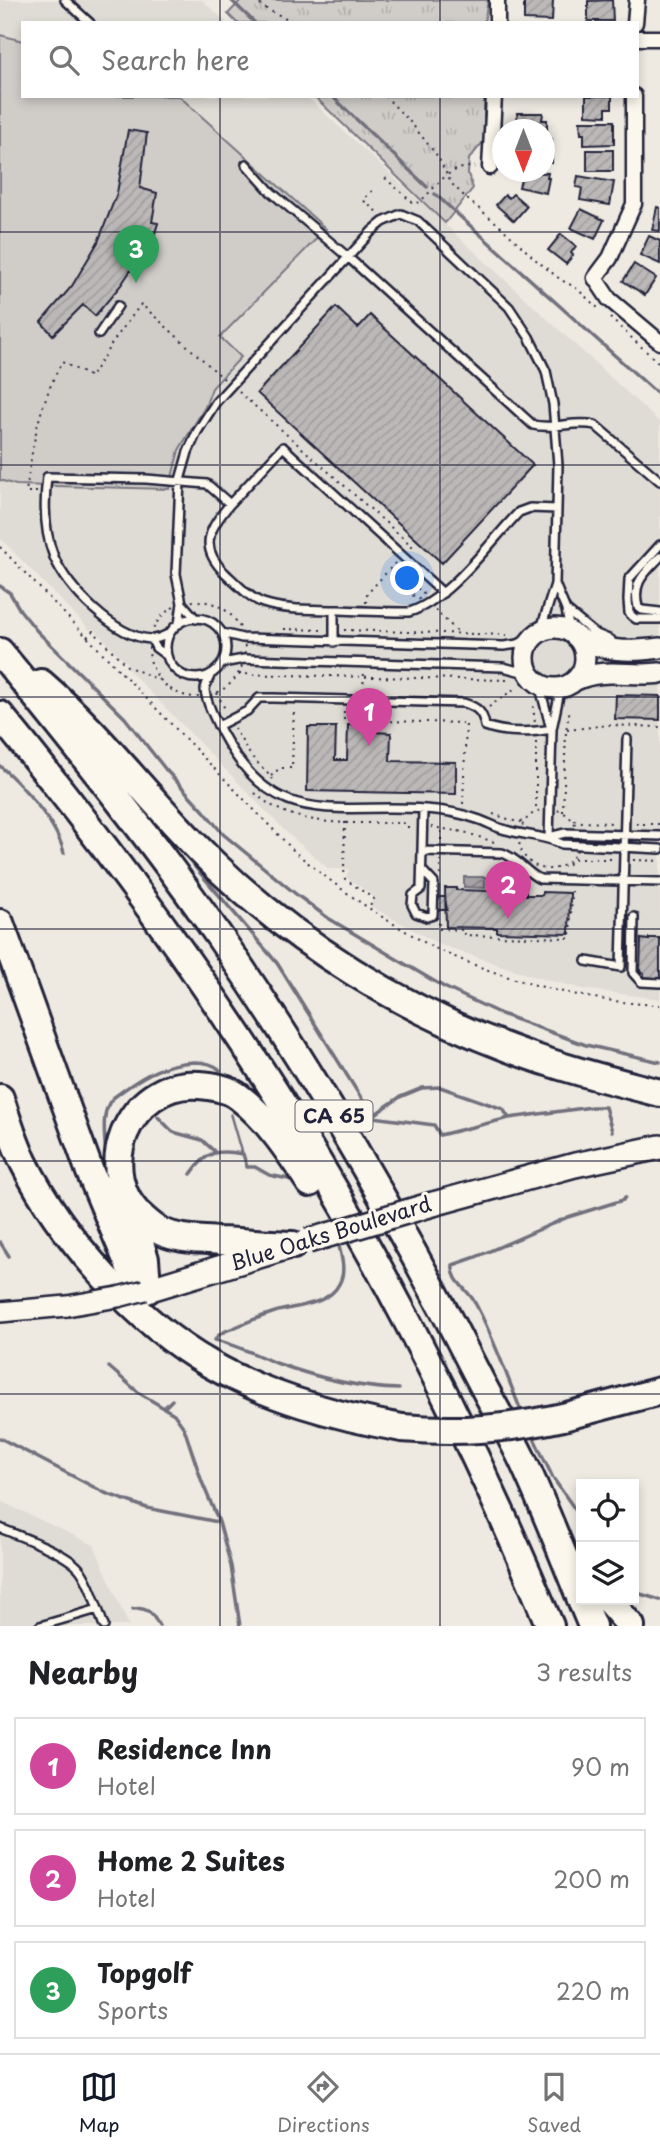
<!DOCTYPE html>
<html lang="en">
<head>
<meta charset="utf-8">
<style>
  :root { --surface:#fff; --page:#f2f2f2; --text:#202124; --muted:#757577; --line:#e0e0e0; --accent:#111827 }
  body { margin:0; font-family:"Playpen Sans",sans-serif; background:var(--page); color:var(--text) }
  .controls { position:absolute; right:21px; bottom:21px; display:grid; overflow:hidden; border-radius:0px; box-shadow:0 4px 10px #0003 }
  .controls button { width:63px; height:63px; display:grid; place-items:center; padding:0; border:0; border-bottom:2px solid var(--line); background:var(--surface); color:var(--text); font:35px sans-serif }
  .compass { position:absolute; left:492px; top:119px; width:63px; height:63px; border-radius:50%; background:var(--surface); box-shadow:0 4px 10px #0003; rotate:180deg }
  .you { position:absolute; left:408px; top:579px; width:24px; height:24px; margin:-18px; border:5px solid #fff; border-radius:50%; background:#1a73e8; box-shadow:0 0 0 10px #1a73e833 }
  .badge { display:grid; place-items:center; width:46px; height:46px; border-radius:50%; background:var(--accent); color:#fff; font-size:23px; font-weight:700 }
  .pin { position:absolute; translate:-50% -58px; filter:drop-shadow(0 2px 4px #0008) }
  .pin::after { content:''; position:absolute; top:37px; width:24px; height:21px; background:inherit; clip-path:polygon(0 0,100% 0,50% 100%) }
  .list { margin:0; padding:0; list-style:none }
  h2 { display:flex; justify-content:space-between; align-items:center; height:91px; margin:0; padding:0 28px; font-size:30px }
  h2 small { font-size:23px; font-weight:400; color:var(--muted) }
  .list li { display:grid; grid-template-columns:46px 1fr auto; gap:21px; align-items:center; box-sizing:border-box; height:98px; margin:0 14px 14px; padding:0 14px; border:2px solid var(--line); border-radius:0px }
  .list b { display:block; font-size:26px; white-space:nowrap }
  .list p { margin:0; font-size:23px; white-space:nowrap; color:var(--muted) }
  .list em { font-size:23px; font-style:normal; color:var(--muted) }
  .icon { flex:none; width:38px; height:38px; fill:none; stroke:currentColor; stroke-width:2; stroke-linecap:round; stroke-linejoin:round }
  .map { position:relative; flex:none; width:660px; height:1626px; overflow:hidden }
  .search { position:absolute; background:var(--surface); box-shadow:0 4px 10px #0003; left:21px; right:21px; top:21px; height:77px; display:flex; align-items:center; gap:18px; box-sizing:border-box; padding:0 24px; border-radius:0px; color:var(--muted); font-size:26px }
  .sheet { height:427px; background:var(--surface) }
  nav { display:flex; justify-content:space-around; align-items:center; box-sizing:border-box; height:98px; border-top:2px solid var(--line); background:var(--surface); font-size:19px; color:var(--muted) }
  nav a { display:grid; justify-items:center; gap:4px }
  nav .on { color:var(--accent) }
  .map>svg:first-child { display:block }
  .built { fill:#dfdbd5 }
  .park { fill:url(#park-tufts); stroke:#797882; stroke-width:2 }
  .pitch { fill:#d0cdc9; stroke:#797882; stroke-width:2 }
  .water { fill:url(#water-waves); stroke:#716f7c; stroke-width:2 }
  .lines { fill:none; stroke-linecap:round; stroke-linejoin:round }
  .stream { stroke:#716f7c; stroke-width:3.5 }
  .building { fill:url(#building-hatch); stroke:#22223b; stroke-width:2 }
  .lane-casing { stroke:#22223b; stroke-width:12 }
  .street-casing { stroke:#22223b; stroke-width:19 }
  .secondary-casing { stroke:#22223b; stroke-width:24 }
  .primary-casing { stroke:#22223b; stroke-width:28 }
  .highway-casing { stroke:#22223b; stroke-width:32 }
  .path { stroke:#22223b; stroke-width:2; stroke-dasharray:2 5; stroke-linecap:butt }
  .lane { stroke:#fbf7ec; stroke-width:7 }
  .street { stroke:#fbf7ec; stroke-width:14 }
  .secondary { stroke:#fbf7ec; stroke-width:19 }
  .primary { stroke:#fbf7ec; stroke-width:23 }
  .highway { stroke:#fbf7ec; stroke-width:26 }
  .secondary-bridge-casing { stroke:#22223b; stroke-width:24; stroke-linecap:butt }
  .primary-bridge-casing { stroke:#22223b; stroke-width:28; stroke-linecap:butt }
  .highway-bridge-casing { stroke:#22223b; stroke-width:32; stroke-linecap:butt }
  .secondary-bridge { stroke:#fbf7ec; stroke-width:19 }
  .primary-bridge { stroke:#fbf7ec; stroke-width:23 }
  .highway-bridge { stroke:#fbf7ec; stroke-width:26 }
  .grid { fill:none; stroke:#22223b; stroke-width:2; stroke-opacity:0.55 }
  .labels { text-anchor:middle; stroke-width:6; stroke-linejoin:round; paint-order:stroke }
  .shield { fill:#fbf7ec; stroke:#636270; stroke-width:2 }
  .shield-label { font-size:19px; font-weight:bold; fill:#22223b }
  .street-label { font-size:21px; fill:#22223b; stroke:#fbf7ec }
</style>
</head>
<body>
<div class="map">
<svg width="660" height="1626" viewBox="0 0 660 1626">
  <defs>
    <pattern id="park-tufts" width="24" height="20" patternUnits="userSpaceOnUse" patternTransform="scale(1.75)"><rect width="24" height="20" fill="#d0cdc9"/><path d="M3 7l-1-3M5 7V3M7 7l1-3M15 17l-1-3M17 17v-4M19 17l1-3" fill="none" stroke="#b2b0ae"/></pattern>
    <pattern id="water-waves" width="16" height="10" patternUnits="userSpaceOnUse" patternTransform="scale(1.75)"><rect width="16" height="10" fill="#a6a3a7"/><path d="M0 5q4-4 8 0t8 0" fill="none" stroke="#878489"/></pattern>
    <pattern id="building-hatch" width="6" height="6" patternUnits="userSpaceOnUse" patternTransform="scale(1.75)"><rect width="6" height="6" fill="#bcb8b8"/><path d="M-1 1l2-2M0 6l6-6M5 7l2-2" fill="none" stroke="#a19e9f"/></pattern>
  </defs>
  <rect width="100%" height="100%" fill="#eeeae2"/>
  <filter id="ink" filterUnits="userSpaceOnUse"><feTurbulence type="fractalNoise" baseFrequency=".0143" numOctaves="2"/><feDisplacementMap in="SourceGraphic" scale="14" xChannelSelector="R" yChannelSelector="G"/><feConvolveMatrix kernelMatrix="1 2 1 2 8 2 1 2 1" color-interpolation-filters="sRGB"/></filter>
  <g filter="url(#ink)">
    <path class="built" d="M0,0H202L227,23H23V96H306L660,423V999L583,989L532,976L439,944L372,907V895L346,877L349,869H329L287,833L125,666L127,663L93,628L90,630L0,538Z
      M0,1501L94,1545L129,1626H0Z"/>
    <path class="park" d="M241,0H488L484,23H237L228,14Z
      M314,96H484V141L469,159L468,174L473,188L445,223Z"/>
    <path class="pitch" d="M0,35L23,41V96H179L326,229L220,337L241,357L212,388L205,407L179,450L169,489L16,485L0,480Z"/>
    <path class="water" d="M464,877H485V888L464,887Z"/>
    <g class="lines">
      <path class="stream" d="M231,0L255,23
        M332,96L427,187
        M435,194L660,396
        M0,586L10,593L20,610L37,631L125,718L166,770L204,811L223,834L297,895L328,918L410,967L444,987L501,1014L586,1045L660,1062
        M0,766C23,786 57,823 64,853
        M195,867L277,963L373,1117L369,1118
        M231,1115L242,1153
        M374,1115L400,1097L422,1088L440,1087L503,1109L509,1118
        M158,1117L173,1132L202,1140L214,1151
        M373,1117L434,1125L440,1135L509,1118L592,1107H605L612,1131
        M106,1156C105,1139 100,1110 113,1098C138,1079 161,1063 194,1062C203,1062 213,1063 220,1070
        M191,1174C207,1151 216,1149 243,1154L247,1167H255L269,1175L293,1180
        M0,1242L9,1256
        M339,1246C342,1259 346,1272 339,1284C329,1305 294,1306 275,1312C262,1316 250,1321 238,1326C230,1330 220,1331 215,1340C237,1345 256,1355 276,1363C315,1377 357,1388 399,1389
        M109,1367L139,1393L174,1414L184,1428L202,1482L219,1522L231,1566L240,1626
        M164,1408L172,1400
        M522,1413C506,1375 494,1337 474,1301C467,1289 451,1280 453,1265L476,1257L568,1217L623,1200L625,1197
        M531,1432L553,1478L581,1518
        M0,1438L105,1493L147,1508L218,1522
        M634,1592L660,1600
        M133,1609C147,1606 153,1614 159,1626"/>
    </g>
    <path class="building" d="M524,0H553L552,21L524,20Z
      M612,0L613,21H588V1Z
      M586,96H612V108H606V116L586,115Z
      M517,113H543L542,120H547V134H544V130H519Z
      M580,121H614V144L584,145V134H581Z
      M128,130L147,133L140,188L157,193L152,222L158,223L152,243L146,242L139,258L121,285L95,316L83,305L53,335L41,322L72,286L98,242L117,193Z
      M544,139H552V163H544Z
      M587,150H613V171H587Z
      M523,172L548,173L547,178H549L546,193L519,187Z
      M578,176L614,182L610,205L580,200L582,188L576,187Z
      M513,194L527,206L514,221L496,205L505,195L509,198Z
      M657,207L660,208V231L652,230Z
      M581,209L604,220L595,239L571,228Z
      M561,234L576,246L571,253L573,255L566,264L548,250Z
      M649,236L660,241V264L640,255Z
      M634,264L656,278L645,295L623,281Z
      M336,307L358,328L370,315L533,465L442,563L257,393Z
      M616,695L660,696V720L615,719Z
      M348,725H376L375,732L391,733L390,761L456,762V794L307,791L308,727H336L335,760H347Z
      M489,873L498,874L497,883L488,882Z
      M445,888H456V890L526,892V895H542V892L570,893L569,934L497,932V928L446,927Z
      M430,897H445L447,910H429Z
      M649,938H660V979L644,977V973L640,972L641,939L649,940Z"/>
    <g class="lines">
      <defs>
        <path id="lane" d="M65,0L90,23
          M246,164L271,192L349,258L533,425C554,430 574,420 595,425L660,481
          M99,334L118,306
          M230,504L283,447L443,593
          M660,545L629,579L628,600L629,613L632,616L636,619H660
          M660,557C644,574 632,582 638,607L642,610L660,612
          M555,584L566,610L570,632
          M182,603L196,619
          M566,610L594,633L611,640
          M166 648a30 30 0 1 1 60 0a30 30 0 1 1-60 0Z
          M179,624L182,603L176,574L180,480L188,452L197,432L216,402L372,231L383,222L401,214L418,221L509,307L529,337L546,371L553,404L558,465L557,509L555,584L540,632
          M170,633C164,636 157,640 150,639C114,636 68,589 54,557C44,532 44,502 47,477L146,479L207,484L230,504C209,529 198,547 225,573C236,583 249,598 263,603C287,611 314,609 339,610C362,611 386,612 409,612C448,601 490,542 519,512L530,508L557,509
          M222,633L242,638L504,646L518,644L533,637
          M152,640L156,648L167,656
          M334,642V610
          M222,663L244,659L503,667L522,672L533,679
          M211,674C209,678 206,684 205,689C205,700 217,724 222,733C274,831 333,803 425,809C442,810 460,813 477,819C487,822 496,828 506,830C526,836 544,835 562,844L660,849
          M539,684L551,729
          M218,726L247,711L259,698H273L464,703C477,707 483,712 485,726C507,734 529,733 552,729
          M549,837L565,833L660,836
          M549,838L552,729L559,696L570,684
          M422,851L502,853C518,858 526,873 540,879L660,882
          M422,870L434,883L433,915L427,917L416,913L412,905L413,895L421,889L423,809
          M634,917L633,973L641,982L660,983
          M586,961L621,967L627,739
          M0,1528C21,1537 69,1553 81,1571C92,1587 97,1608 104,1626
          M40,1626L98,1609"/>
        <path id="street" d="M497,0V23
          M635,23L637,0
          M637,38H660
          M634,96V204L610,258L595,278L609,299L660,342
          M490,167L494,96"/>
        <path id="secondary" d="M525 658a30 30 0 1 1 60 0a30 30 0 1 1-60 0Z
          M576,637C602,652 631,652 660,648
          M576,680C602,667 632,677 660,673
          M0,1312L67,1306"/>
        <path id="primary" d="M433,1204L575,1165L660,1147
          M147,1290L285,1248"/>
        <path id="highway" d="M0,652C76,746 152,839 221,939C318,1080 403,1228 480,1380C494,1407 510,1434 523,1461C548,1515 569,1571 592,1626
          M41,683C105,738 155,808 217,867C299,945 401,1008 508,1048C557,1067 609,1080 660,1093
          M0,715C78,810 153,909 222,1011C352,1203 461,1412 550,1626
          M0,923L90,1172L129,1265L147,1290
          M0,1098C7,1120 14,1143 24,1163C61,1237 138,1324 210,1364C269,1398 336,1416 402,1428
          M128,1204L145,1259L147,1285
          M293,1245C268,1244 243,1242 219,1241C199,1239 180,1240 162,1232C155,1229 150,1224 145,1220C89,1175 128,1079 199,1085C213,1086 228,1088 239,1097C268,1119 290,1153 310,1183
          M563,1417L660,1391
          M608,1600L631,1626"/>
      </defs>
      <use href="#lane" class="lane-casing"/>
      <use href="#street" class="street-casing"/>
      <use href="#secondary" class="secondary-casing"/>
      <use href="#primary" class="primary-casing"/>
      <use href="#highway" class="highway-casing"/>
      <path class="path" d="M254,0L268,10L297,23
        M385,96L412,124L438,157L451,183L467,199L499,225L535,259L561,280L575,287L598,308
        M385,178L413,203H418C439,186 445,166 475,167
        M372,191L363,200L378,213
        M610,318L660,364
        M239,392L412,546L409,549
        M37,492H26C33,443 38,407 62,362L91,377L112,343L141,304L224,379
        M0,547L294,851C328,880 363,906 402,929C414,936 426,944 439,950C507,981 585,1002 660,1005
        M390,571L413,592
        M413 594a5 5 0 1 1 10 0a5 5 0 1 1-10 0Z
        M149 649a48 48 0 1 1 96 0a48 48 0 1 1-96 0Z
        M366,603L367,594L395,563
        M435,610L459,633
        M284,629L324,630
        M344,630L507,635
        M87,637L93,631L127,666L159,680
        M239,674L507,680
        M363,690L364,671
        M217,693L226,711
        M533,706L535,723
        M489,707L514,689
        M344,711V720L466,723L463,804
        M362,720L363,710
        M234,728L251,756L273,779
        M567,730L608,725L660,727
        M536,742V810
        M271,776L280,768H292L294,708
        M255,793C294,830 354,822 404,823L407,827H412
        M519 839a30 30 0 1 1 60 0a30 30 0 1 1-60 0Z
        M563,812L566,731L570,708
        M493,814L514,821L523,822
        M574,820L582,822L613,823
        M345,822L344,869L345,879L374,899L369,908
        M636,824H660
        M431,827L464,832L497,843
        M441,840V828
        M574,859H613
        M633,860L660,861
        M568,863L572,868
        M440,875V860
        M439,923L438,929L464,930V935L570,938L572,891"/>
      <use href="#lane" class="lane"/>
      <use href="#street" class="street"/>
      <use href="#secondary" class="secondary"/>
      <use href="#primary" class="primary"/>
      <use href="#highway" class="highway"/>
      <defs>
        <path id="secondary-bridge" d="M67,1306L118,1297L145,1290"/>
        <path id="primary-bridge" d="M308,1241L433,1204"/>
        <path id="highway-bridge" d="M402,1428C459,1433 508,1429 563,1417"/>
      </defs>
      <use href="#secondary-bridge" class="secondary-bridge-casing"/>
      <use href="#primary-bridge" class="primary-bridge-casing"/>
      <use href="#highway-bridge" class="highway-bridge-casing"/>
      <use href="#secondary-bridge" class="secondary-bridge"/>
      <use href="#primary-bridge" class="primary-bridge"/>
      <use href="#highway-bridge" class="highway-bridge"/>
    </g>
  </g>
  <path class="grid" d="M220,0V23M440,0V23M220,96V1626M440,96V1626M0,232H660M0,465H660M0,697H660M0,929H660M0,1161H660M0,1394H660"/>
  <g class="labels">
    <rect class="shield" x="295.5" y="1100.5" width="77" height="31" rx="5"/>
    <g class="shield-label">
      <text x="334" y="1123">CA 65</text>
    </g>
    <g class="street-label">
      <text transform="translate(331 1234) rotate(-17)" y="7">Blue Oaks Boulevard</text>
    </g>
  </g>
</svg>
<div class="controls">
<button><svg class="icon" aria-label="locate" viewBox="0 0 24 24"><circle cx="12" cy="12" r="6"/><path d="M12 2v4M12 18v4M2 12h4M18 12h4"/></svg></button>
<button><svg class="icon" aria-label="layers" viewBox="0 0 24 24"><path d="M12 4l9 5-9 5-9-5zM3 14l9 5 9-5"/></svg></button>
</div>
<svg class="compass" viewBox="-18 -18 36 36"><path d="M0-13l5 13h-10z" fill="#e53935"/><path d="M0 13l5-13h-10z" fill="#757577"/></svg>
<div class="you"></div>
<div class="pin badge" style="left:369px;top:746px;background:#d1479c">1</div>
<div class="pin badge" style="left:508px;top:919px;background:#d1479c">2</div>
<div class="pin badge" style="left:136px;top:283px;background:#2e9e5b">3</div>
<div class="search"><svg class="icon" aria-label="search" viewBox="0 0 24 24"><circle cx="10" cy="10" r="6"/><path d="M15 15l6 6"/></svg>Search here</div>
</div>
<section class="sheet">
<h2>Nearby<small>3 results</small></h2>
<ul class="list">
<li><span class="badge" style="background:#d1479c">1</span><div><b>Residence Inn</b><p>Hotel</p></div><em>90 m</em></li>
<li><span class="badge" style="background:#d1479c">2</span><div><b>Home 2 Suites</b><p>Hotel</p></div><em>200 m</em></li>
<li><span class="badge" style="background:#2e9e5b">3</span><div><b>Topgolf</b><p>Sports</p></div><em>220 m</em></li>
</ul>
</section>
<nav>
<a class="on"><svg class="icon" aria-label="map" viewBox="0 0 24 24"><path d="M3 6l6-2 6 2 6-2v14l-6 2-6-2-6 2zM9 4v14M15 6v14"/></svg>Map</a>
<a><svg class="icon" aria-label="directions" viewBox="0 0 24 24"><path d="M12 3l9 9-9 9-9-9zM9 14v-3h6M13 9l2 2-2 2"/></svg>Directions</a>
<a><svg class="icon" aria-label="saved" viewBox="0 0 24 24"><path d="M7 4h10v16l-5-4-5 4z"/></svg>Saved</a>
</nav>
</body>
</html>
